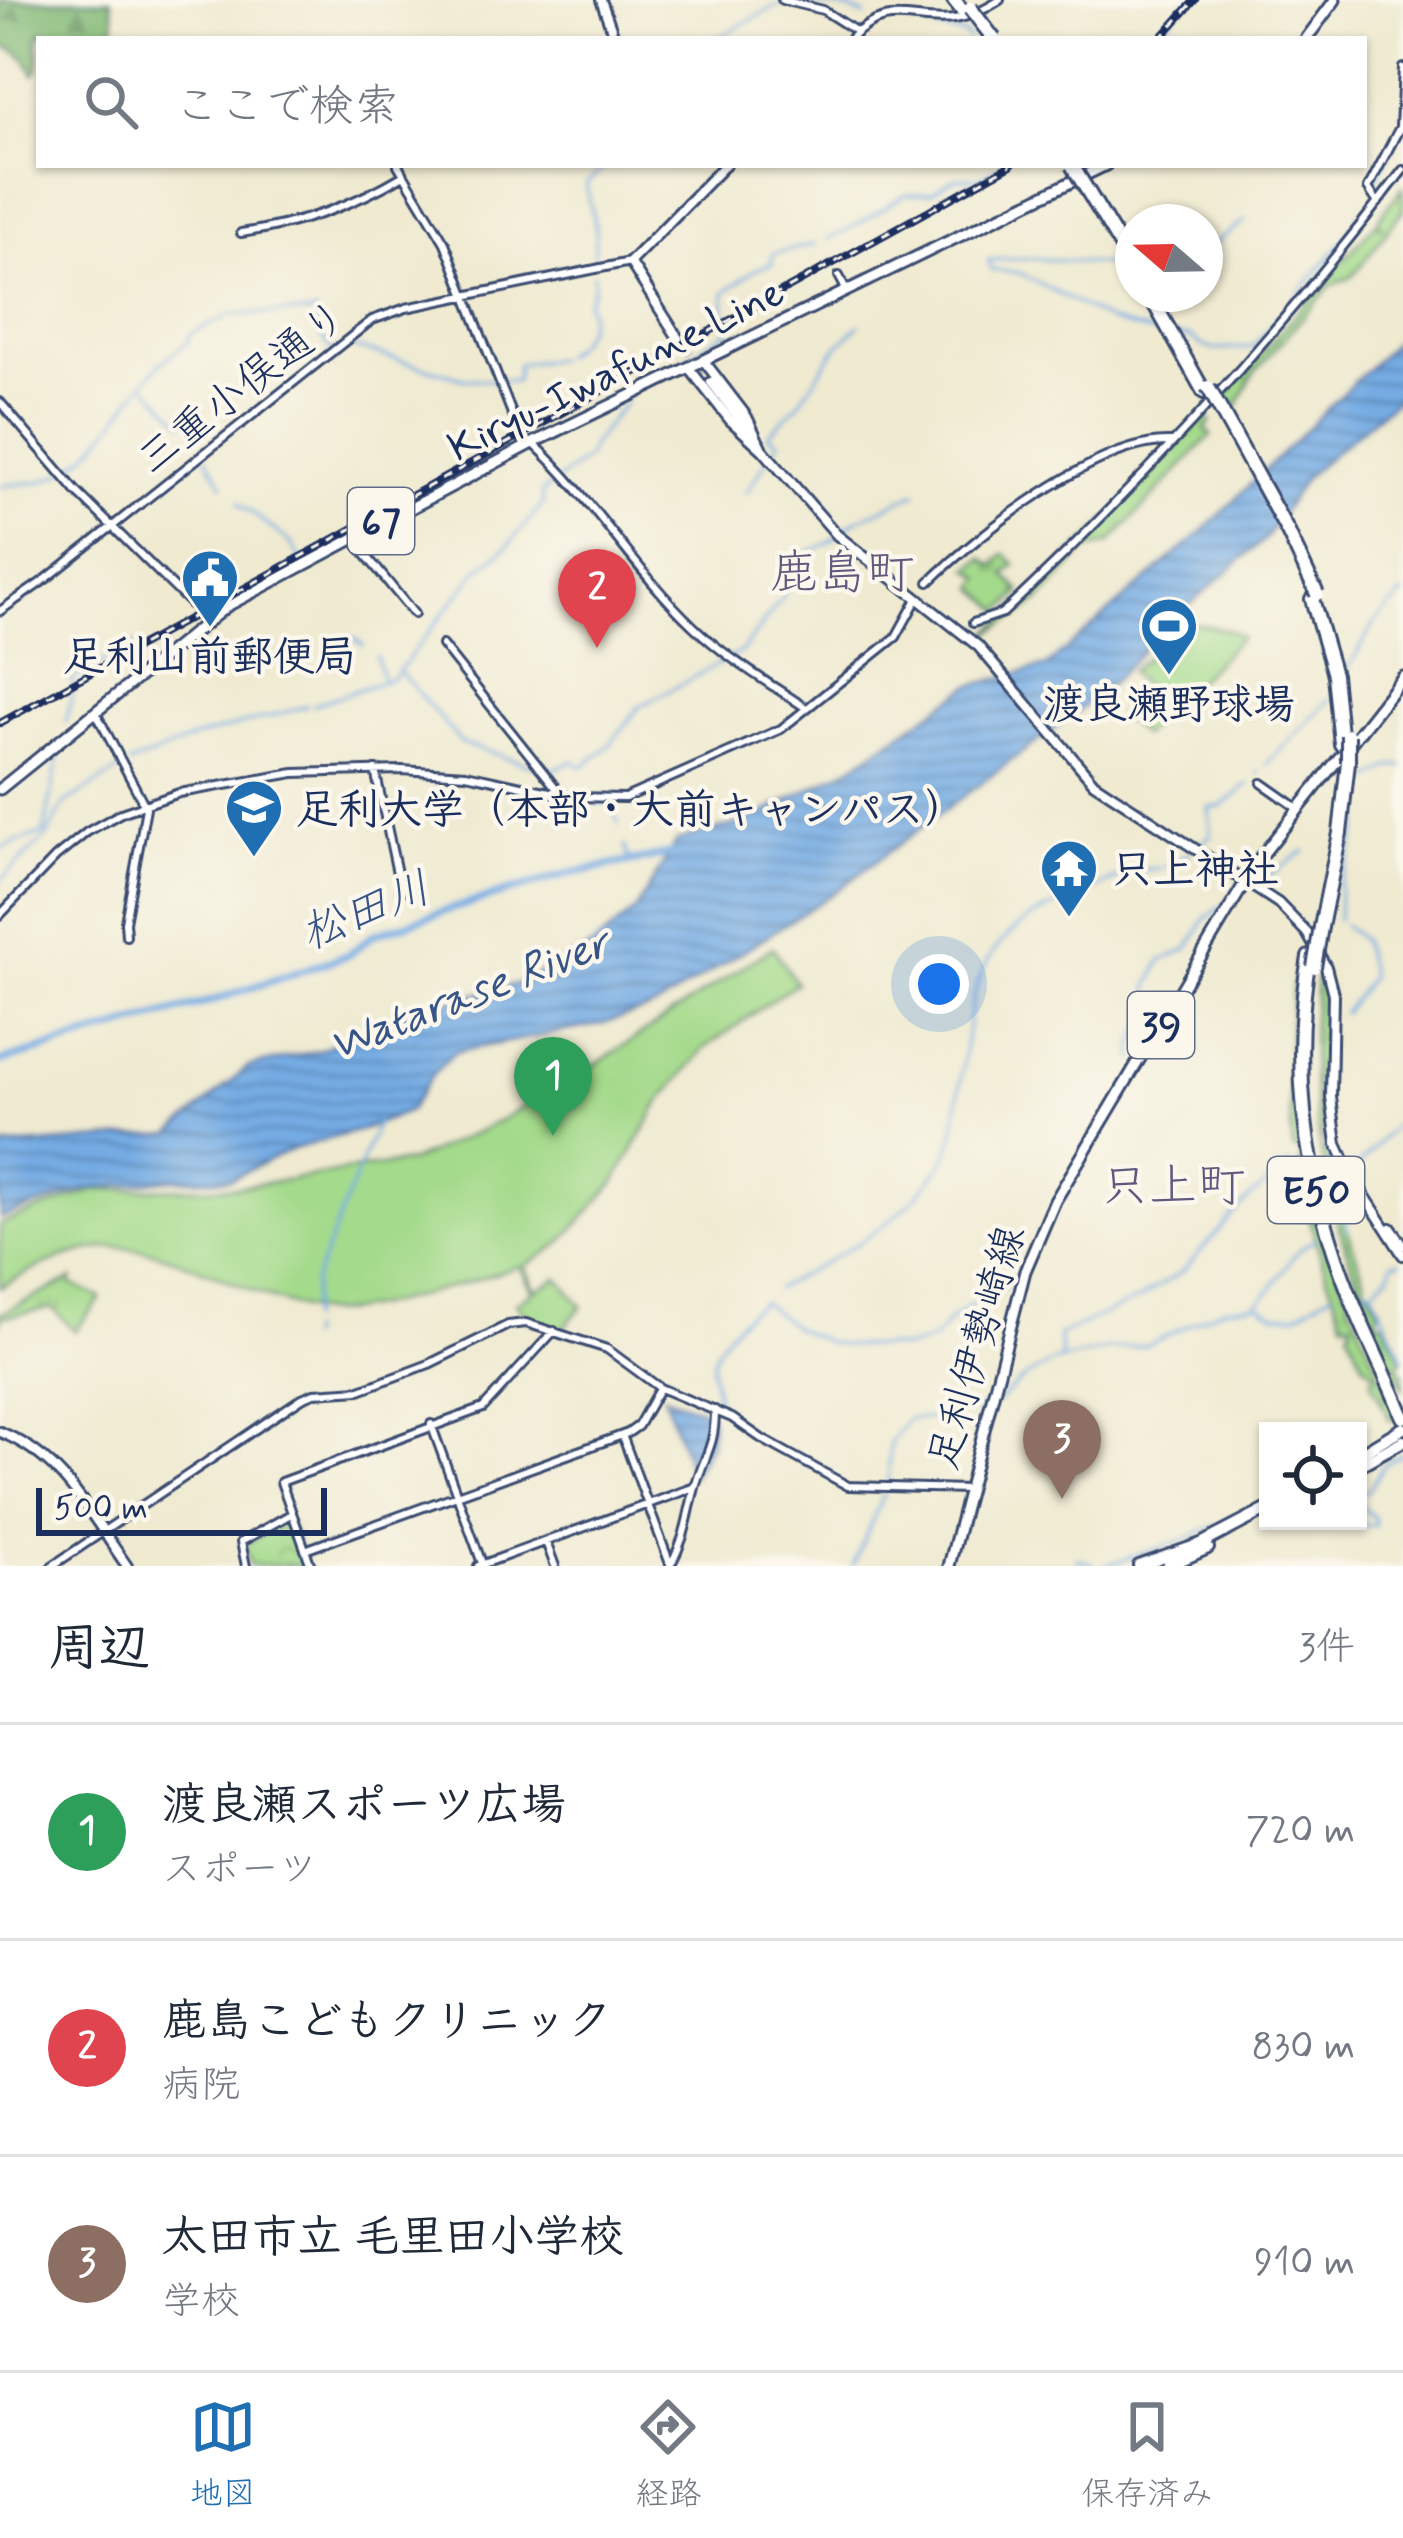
<!DOCTYPE html>
<html lang="ja">
<head>
<meta charset="utf-8">
<style>
  :root { --surface:#fff; --page:#f6f6f7; --text:#1f2937; --muted:#747a83; --line:#e0e1e3; --accent:#1f6fb2 }
  body { margin:0; font-family:Mynerve,"Klee One",sans-serif; background:var(--page); color:var(--text) }
  .controls { position:absolute; right:36px; bottom:36px; display:grid; overflow:hidden; border-radius:0px; box-shadow:0 3px 9px #0004 }
  .controls button { width:108px; height:108px; display:grid; place-items:center; padding:0; border:0; border-bottom:3px solid var(--line); background:var(--surface); color:var(--text); font:60px sans-serif }
  .compass { position:absolute; left:1115px; top:204px; width:108px; height:108px; border-radius:50%; background:var(--surface); box-shadow:0 3px 9px #0004; rotate:290deg }
  .scale { position:absolute; left:36px; bottom:30px; width:291px; box-sizing:border-box; padding-left:12px; border:6px solid #1b2f5e; border-top:0; font-size:33px; line-height:42px; white-space:nowrap; color:#1b2f5e; -webkit-text-stroke:9px #fbf7ec; paint-order:stroke }
  .you { position:absolute; left:939px; top:984px; width:42px; height:42px; margin:-30px; border:9px solid #fff; border-radius:50%; background:#1a73e8; box-shadow:0 0 0 18px #1a73e833 }
  .badge { display:grid; place-items:center; width:78px; height:78px; border-radius:50%; background:var(--accent); color:#fff; font-size:39px; font-weight:700 }
  .pin { position:absolute; translate:-50% -99px; filter:drop-shadow(0 3px 6px #0008) }
  .pin::after { content:''; position:absolute; top:63px; width:42px; height:36px; background:inherit; clip-path:polygon(0 0,100% 0,50% 100%) }
  .list { margin:0; padding:0; list-style:none }
  h2 { display:flex; justify-content:space-between; align-items:center; height:156px; margin:0; padding:0 48px; font-size:51px }
  h2 small { font-size:39px; font-weight:400; color:var(--muted) }
  .list li { display:grid; grid-template-columns:78px 1fr auto; gap:36px; align-items:center; box-sizing:border-box; height:216px; padding:0 48px; border-top:3px solid var(--line) }
  .list b { display:block; font-size:45px; white-space:nowrap }
  .list p { margin:0; font-size:39px; white-space:nowrap; color:var(--muted) }
  .list em { font-size:39px; font-style:normal; color:var(--muted) }
  .icon { flex:none; width:66px; height:66px; fill:none; stroke:currentColor; stroke-width:2; stroke-linecap:round; stroke-linejoin:round }
  .map { position:relative; flex:none; width:1403px; height:1566px; overflow:hidden }
  .search { position:absolute; background:var(--surface); box-shadow:0 3px 9px #0004; left:36px; right:36px; top:36px; height:132px; display:flex; align-items:center; gap:30px; box-sizing:border-box; padding:0 42px; border-radius:0px; color:var(--muted); font-size:45px }
  .sheet { height:804px; background:var(--surface) }
  nav { display:flex; justify-content:space-around; align-items:center; box-sizing:border-box; height:168px; border-top:3px solid var(--line); background:var(--surface); font-size:33px; color:var(--muted) }
  nav a { display:grid; justify-items:center; gap:6px }
  nav .on { color:var(--accent) }
  .map>svg:first-child { display:block }
  .grass { fill:url(#grass-tufts); stroke:#608474; stroke-width:3 }
  .forest { fill:url(#forest-firs); stroke:#4f746a; stroke-width:3 }
  .cemetery { fill:url(#cemetery-stones); stroke:#608474; stroke-width:3 }
  .park { fill:url(#park-crowns); stroke:#608474; stroke-width:3 }
  .pitch { fill:#a4da8b; stroke:#608474; stroke-width:3 }
  .water { fill:url(#water-rules); stroke:#486da0; stroke-width:3 }
  .lines { fill:none; stroke-linecap:round; stroke-linejoin:round }
  .stream { stroke:#74abe3; stroke-width:3 }
  .river { stroke:#74abe3; stroke-width:8 }
  .secondary-tunnel { stroke:#c5c5b9; stroke-width:8; stroke-dasharray:8 4; stroke-linecap:butt }
  .tertiary-casing { stroke:#3b4b6f; stroke-width:12 }
  .secondary-casing { stroke:#3b4b6f; stroke-width:14 }
  .primary-casing { stroke:#3b4b6f; stroke-width:15 }
  .trunk-casing { stroke:#3b4b6f; stroke-width:16 }
  .motorway-casing { stroke:#3b4b6f; stroke-width:18 }
  .tertiary { stroke:#fff; stroke-width:6 }
  .secondary { stroke:#fff; stroke-width:8 }
  .primary { stroke:#fff; stroke-width:9 }
  .trunk { stroke:#fff; stroke-width:10 }
  .motorway { stroke:#fff; stroke-width:12 }
  .rail-casing { stroke:#1b2f5e; stroke-width:8 }
  .rail { stroke:#fbf7ec; stroke-width:3; stroke-dasharray:9; stroke-linecap:butt }
  .motorway-bridge-casing { stroke:#3b4b6f; stroke-width:18; stroke-linecap:butt }
  .motorway-bridge { stroke:#fff; stroke-width:12 }
  .labels { text-anchor:middle; stroke-width:9; stroke-linejoin:round; paint-order:stroke }
  .shield { fill:#fbf7ec; stroke:#5e6b89; stroke-width:3 }
  .shield-label { font-size:39px; font-weight:bold; fill:#1b2f5e }
  .street-label { font-size:42px; fill:#1b2f5e; stroke:#fbf7ec }
  .poi-label { font-size:42px; font-weight:bold; fill:#1b2f5e; stroke:#fbf7ec }
  .water-label { font-size:45px; font-style:italic; fill:#365486; stroke:#fbf7ec }
  .quarter-label { font-size:48px; fill:#605a7e; stroke:#fbf7ec }
</style>
</head>
<body>
<div class="map">
<svg width="1403" height="1566" viewBox="0 0 1403 1566">
  <defs>
    <pattern id="grass-tufts" width="24" height="20" patternUnits="userSpaceOnUse" patternTransform="scale(3)"><rect width="24" height="20" fill="#a4da8b"/><path d="M3 7l-1-3M5 7V3M7 7l1-3M15 17l-1-3M17 17v-4M19 17l1-3" fill="none" stroke="#8dbb7a"/></pattern>
    <pattern id="forest-firs" width="22" height="20" patternUnits="userSpaceOnUse" patternTransform="scale(3)"><rect width="22" height="20" fill="#83ba77"/><path d="M5 1l3.5 6h-7zM16 11l3.5 6h-7z" fill="#6a9865"/></pattern>
    <pattern id="cemetery-stones" width="16" height="16" patternUnits="userSpaceOnUse" patternTransform="scale(3)"><rect width="16" height="16" fill="#a4da8b"/><path d="M2 7V4a2 2 0 0 1 4 0v3zM10 15v-3a2 2 0 0 1 4 0v3z" fill="#8dbb7a"/></pattern>
    <pattern id="park-crowns" width="20" height="18" patternUnits="userSpaceOnUse" patternTransform="scale(3)"><rect width="20" height="18" fill="#a4da8b"/><path d="M2 6a3 3 0 1 1 6 0M12 15a3 3 0 1 1 6 0" fill="none" stroke="#8dbb7a"/></pattern>
    <pattern id="water-rules" width="6" height="5" patternUnits="userSpaceOnUse" patternTransform="scale(3)"><rect width="6" height="5" fill="#74abe3"/><path d="M0 2.5h6" fill="none" stroke="#5e8cbb"/></pattern>
  </defs>
  <rect width="100%" height="100%" fill="#fbf7ec"/>
  <filter id="ink" filterUnits="userSpaceOnUse"><feTurbulence type="fractalNoise" baseFrequency=".00833" numOctaves="2"/><feDisplacementMap in="SourceGraphic" scale="24" xChannelSelector="R" yChannelSelector="G"/><feConvolveMatrix kernelMatrix="1 2 1 2 8 2 1 2 1" color-interpolation-filters="sRGB"/></filter>
  <filter id="wash" filterUnits="userSpaceOnUse"><feTurbulence type="fractalNoise" baseFrequency=".004" numOctaves="4" result="noise"/><feDisplacementMap in="SourceGraphic" scale="48" xChannelSelector="R" yChannelSelector="G"/><feGaussianBlur stdDeviation="2.7" result="paint"/><feColorMatrix in="noise" values="0 0 0 0 0 0 0 0 0 0 0 0 0 0 0 0 0 1.4 0 .05"/><feComposite in="paint" operator="in"/></filter>
  <g filter="url(#wash)">
    <rect width="100%" height="100%" fill="#efead0"/>
    <path class="grass" d="M1403,187V210L1360,267L1350,278L1331,285L1253,374L1236,408L1231,401L1228,403L1224,399L1238,380L1375,224L1381,226L1377,221Z
      M1205,416L1211,422L1205,429L1211,435L1109,544L1087,549L1041,600L984,637L1096,532Z
      M1304,956C1300,1005 1293,1055 1297,1103C1306,1216 1355,1314 1399,1417L1390,1420L1371,1380L1375,1373L1364,1364L1349,1332L1352,1322L1344,1321C1324,1271 1308,1220 1297,1167L1302,1159L1300,1150L1293,1149C1286,1086 1288,1023 1296,960Z
      M1317,971L1323,991V1133L1320,1147L1329,1154L1347,1229L1365,1281L1363,1288L1370,1291L1379,1311L1376,1320L1385,1323L1402,1359L1397,1366L1403,1372V1390C1337,1242 1299,1137 1317,971Z
      M72,1279L71,1284L101,1298L75,1331L52,1308L2,1317L0,1327V1314Z"/>
    <path class="forest" d="M0,0H111L115,24L103,39H55L41,32C32,49 45,64 34,75C27,58 18,49 0,46Z"/>
    <path class="cemetery" d="M1005,554L1015,565L1005,575L1021,592L1002,611L976,588L982,578L970,569L983,558L993,566Z"/>
    <path class="park" d="M288,1521L305,1564L250,1566L245,1544Z"/>
    <path class="pitch" d="M1192,623L1228,630L1241,637L1142,736L1119,714L1145,688L1130,672C1149,651 1173,645 1192,623Z
      M773,947L796,983L705,1048L660,1102L615,1182L560,1244L525,1266L535,1290L558,1278L582,1306L562,1330L530,1321L516,1303L533,1291L520,1266C479,1279 360,1317 323,1312C250,1303 175,1241 103,1248C66,1252 32,1270 0,1287V1224L95,1190L238,1187L409,1162L484,1129L575,1078Z"/>
    <path class="water" d="M1403,334V394L1305,477L1266,538L1170,622L1112,682L1078,711L832,894L656,1007L602,1024L455,1052L432,1075L409,1111L364,1129L293,1149L230,1179H172L84,1190L0,1218V1147L171,1134L248,1067L321,1050L396,1014L517,984L593,946L635,911L677,841L750,820L855,765L970,686L1047,666L1203,531Z
      M664,1396L703,1410L711,1418L710,1444L692,1476Z"/>
    <g class="lines">
      <path class="stream" d="M903,0L908,7
        M809,4L847,9L865,16
        M902,20L965,35L969,39
        M715,39L782,3
        M1153,39L1188,0
        M1375,182L1403,128
        M828,239L861,223L904,195L931,193L953,179L980,177L1001,165
        M1205,258L1212,245L1246,220
        M988,260L992,270L1020,273L1111,322L1166,336
        M990,260L1033,258L1130,267
        M593,264L596,231L586,184L607,165
        M1176,336L1191,337C1210,356 1229,348 1253,347L1343,241L1359,215
        M345,345L466,379L516,381L518,364L555,359
        M560,357C578,344 595,325 587,303L593,290L594,274
        M651,381L731,329L724,311L725,292L756,269L772,264V254L815,244
        M147,386L183,423
        M206,456L223,485
        M0,487C16,482 32,485 46,480C113,457 130,374 188,343L190,334L233,314L317,313L318,332L332,351
        M746,493L779,442L768,435L800,402L836,348L859,325
        M239,503L291,543L301,560
        M354,638L363,645
        M376,656L383,682
        M1349,667L1375,622L1403,594
        M400,672L461,743L534,766
        M75,687L71,680L134,644
        M313,705L393,678L476,572L507,547L543,504L542,492L587,458L592,445L626,401
        M66,721L73,691
        M130,764L197,737L307,706
        M1267,764L1331,698
        M544,769L551,770L573,761L582,767L609,746L639,707L742,651L781,600L803,555L828,543L857,520L916,493
        M1257,773L1259,772
        M1372,779L1390,767L1403,766
        M574,802L610,804L619,824
        M1199,845L1211,835L1209,807H1221L1249,784
        M625,846L627,855L637,863
        M0,848L44,833L60,749
        M1165,867L1189,853
        M0,881L47,836L64,804L121,769
        M1259,882L1305,851
        M1338,920L1339,885L1359,828L1364,787
        M1343,1013L1370,977L1362,940L1344,925
        M1134,1061V1045L1148,1016L1149,986L1161,961L1189,948L1205,919L1229,902
        M1323,1114L1326,1036
        M1330,1154L1347,1230
        M1358,1166L1403,1116
        M1365,1286L1372,1290L1403,1358
        M776,1289C841,1253 910,1222 946,1156C956,1138 956,1113 959,1093C973,993 967,938 1074,898C1103,888 1127,867 1160,869
        M1373,1289L1390,1273L1392,1263L1400,1261
        M987,1298L998,1294L1021,1269
        M1257,1303C1281,1285 1286,1252 1315,1240
        M309,1319L314,1281L377,1123
        M307,1338L308,1331
        M1112,1349L1147,1345L1223,1308L1258,1304L1275,1314H1297L1332,1292
        M1062,1359L1059,1335L1141,1298L1184,1270L1239,1208L1290,1163
        M1054,1362L1109,1349
        M996,1403L1022,1380L1051,1363
        M718,1409C717,1396 713,1383 712,1370C712,1343 742,1316 762,1302L795,1328L825,1341L841,1345L909,1348L935,1339L951,1319L984,1296
        M247,1431L266,1419
        M888,1483L890,1443L908,1419L946,1418L984,1407
        M1358,1494L1368,1491L1384,1464L1403,1453
        M1339,1521L1346,1525H1375L1374,1517L1358,1504
        M1268,1522L1272,1521
        M1076,1558L1093,1564
        M853,1566L885,1490
        M1077,1566L1078,1564
        M1104,1566L1181,1541L1245,1513"/>
      <path class="river" d="M0,1062L218,999L350,954L372,935L451,909L567,874L676,853"/>
    </g>
  </g>
  <g filter="url(#ink)">
    <g class="lines">
      <path class="secondary-tunnel" d="M678,338L711,382"/>
      <defs>
        <path id="tertiary" d="M782,0L823,10L857,32
          M850,39C888,1 911,24 954,19C970,17 986,9 1000,0
          M398,165L445,243L525,447
          M1378,203L1368,188L1400,127L1403,68
          M241,233C301,224 352,206 404,175
          M839,276L847,291
          M0,402L76,491L207,620
          M533,443C594,500 635,571 693,626C726,658 769,683 806,708
          M352,538L414,614
          M929,582C980,533 1098,439 1171,442
          M0,611L46,579L372,320L406,308L630,262
          M973,623L1003,613C1148,477 1283,328 1403,170
          M442,645L560,793
          M95,711L146,808L125,922L126,936
          M375,770L401,892
          M1262,783L1299,809
          M0,915L56,857L87,832L121,813L179,793L294,773L401,770L466,774L573,797L625,798L781,729L896,637L917,599
          M431,1424L483,1566
          M622,1435L670,1564
          M546,1542L555,1566
          M305,1550L628,1433L638,1426L659,1389
          M52,1566L302,1398L314,1393L360,1390L429,1364L508,1325L526,1323L607,1349L660,1388L732,1418L762,1439L848,1486L968,1489
          M246,1566L241,1542L291,1514
          M311,1566L281,1482L483,1408L554,1331
          M478,1566L695,1487
          M670,1566C687,1536 687,1515 696,1484C706,1452 715,1446 715,1410"/>
        <path id="secondary" d="M601,0L615,39
          M678,338L630,262L725,165
          M704,361L747,417L762,449
          M689,368L730,420L763,450L837,535L978,646L1094,783L1278,903L1307,933L1326,967L1333,994L1331,1097L1337,1144L1350,1173L1403,1255
          M711,382L751,434
          M1391,1228L1403,1245
          M0,1432C63,1457 90,1514 127,1566"/>
        <path id="primary" d="M1306,39L1335,0
          M0,789L227,606L533,443L1106,165
          M949,1566L1025,1271L1055,1201L1259,859L1403,677"/>
        <path id="trunk" d="M1358,1455L1403,1428
          M1358,1466L1403,1441
          M1139,1566L1201,1544L1268,1509
          M1168,1566L1208,1548"/>
        <path id="motorway" d="M954,0L962,10
          M1149,294L1204,392
          M1312,599L1334,675L1341,744
          M1321,927L1340,833L1348,762
          M1309,957C1290,1072 1306,1183 1348,1290C1364,1333 1386,1374 1403,1417"/>
      </defs>
      <use href="#tertiary" class="tertiary-casing"/>
      <use href="#secondary" class="secondary-casing"/>
      <use href="#primary" class="primary-casing"/>
      <use href="#trunk" class="trunk-casing"/>
      <use href="#motorway" class="motorway-casing"/>
      <use href="#tertiary" class="tertiary"/>
      <use href="#secondary" class="secondary"/>
      <use href="#primary" class="primary"/>
      <use href="#trunk" class="trunk"/>
      <use href="#motorway" class="motorway"/>
      <defs>
        <path id="rail" d="M1160,39L1195,0
          M0,723L1011,165"/>
      </defs>
      <use href="#rail" class="rail-casing"/>
      <use href="#rail" class="rail"/>
      <defs>
        <path id="motorway-bridge" d="M970,8L994,39
          M1072,165L1133,266
          M1208,387L1288,532L1317,594
          M1348,735V762
          M1314,967L1321,927"/>
      </defs>
      <use href="#motorway-bridge" class="motorway-bridge-casing"/>
      <use href="#motorway-bridge" class="motorway-bridge"/>
    </g>
  </g>
  <defs>
    <symbol id="civic-pin" viewBox="-11 -11 22 30"><path d="M0 17L-7.5 6A9.5 9.5 0 1 1 7.5 6Z" fill="#1f6fb2" stroke="#fbf7ec"/><path d="M-.6-6.5H3V-4.5H.6V-3L4-1V1h2V6H-6V1h2V-1L-.6-3ZM-1.2 2.5V6h2.4V2.5Z" fill="#fff"/></symbol>
    <symbol id="stadium-pin" viewBox="-11 -11 22 30"><path d="M0 17L-7.5 6A9.5 9.5 0 1 1 7.5 6Z" fill="#1f6fb2" stroke="#fbf7ec"/><path d="M0-5a6.5 5 0 1 0 0 10a6.5 5 0 1 0 0-10ZM-3.5-1.8h7v3.6h-7Z" fill="#fff"/></symbol>
    <symbol id="university-pin" viewBox="-11 -11 22 30"><path d="M0 17L-7.5 6A9.5 9.5 0 1 1 7.5 6Z" fill="#1f6fb2" stroke="#fbf7ec"/><path d="M0-5L7-2L0 1L-7-2ZM-4 1L0 2.5L4 1V4Q0 6-4 4Z" fill="#fff"/></symbol>
    <symbol id="temple-pin" viewBox="-11 -11 22 30"><path d="M0 17L-7.5 6A9.5 9.5 0 1 1 7.5 6Z" fill="#1f6fb2" stroke="#fbf7ec"/><path d="M0-6L5-2H3V0L6.5 2.5H4V6H1.5V3h-3V6H-4V2.5H-6.5L-3 0V-2H-5Z" fill="#fff"/></symbol>
  </defs>
  <g fill-rule="evenodd">
    <use href="#civic-pin" x="177" y="545" width="66" height="90"/>
    <use href="#stadium-pin" x="1136" y="593" width="66" height="90"/>
    <use href="#university-pin" x="221" y="775" width="66" height="90"/>
    <use href="#temple-pin" x="1036" y="835" width="66" height="90"/>
  </g>
  <g class="labels">
    <g class="shield">
      <rect x="348" y="488" width="66" height="66" rx="9"/>
      <rect x="1128" y="992" width="66" height="66" rx="9"/>
      <rect x="1268" y="1157" width="96" height="66" rx="9"/>
    </g>
    <g class="shield-label">
      <text x="381" y="535">67</text>
      <text x="1161" y="1039">39</text>
      <text x="1316" y="1204">E50</text>
    </g>
    <g class="street-label">
      <text transform="translate(615 368) rotate(-26)" y="15">Kiryu-Iwafune Line</text>
      <text transform="translate(241 386) rotate(-38)" y="15">三重小俣通り</text>
      <text transform="translate(975 1347) rotate(-74)" y="15">足利伊勢崎線</text>
    </g>
    <g class="poi-label">
      <text x="210" y="670">足利山前郵便局</text>
      <text x="1169" y="718">渡良瀬野球場</text>
      <text x="296" y="823" text-anchor="start">足利大学（本部・大前キャンパス）</text>
      <text x="1111" y="883" text-anchor="start">只上神社</text>
    </g>
    <g class="water-label">
      <text transform="translate(365 909) rotate(-22)" y="16">松田川</text>
      <text transform="translate(468 992) rotate(-21)" y="16">Watarase River</text>
    </g>
    <g class="quarter-label">
      <text x="842" y="588">鹿島町</text>
      <text x="1173" y="1201">只上町</text>
    </g>
  </g>
</svg>
<div class="controls">
<button><svg class="icon" aria-label="locate" viewBox="0 0 24 24"><circle cx="12" cy="12" r="6"/><path d="M12 2v4M12 18v4M2 12h4M18 12h4"/></svg></button>
</div>
<svg class="compass" viewBox="-18 -18 36 36"><path d="M0-13l5 13h-10z" fill="#e53935"/><path d="M0 13l5-13h-10z" fill="#747a83"/></svg>
<div class="scale">500 m</div>
<div class="you"></div>
<div class="pin badge" style="left:553px;top:1136px;background:#2e9e5b">1</div>
<div class="pin badge" style="left:597px;top:648px;background:#e0444e">2</div>
<div class="pin badge" style="left:1062px;top:1499px;background:#8d6e63">3</div>
<div class="search"><svg class="icon" aria-label="search" viewBox="0 0 24 24"><circle cx="10" cy="10" r="6"/><path d="M15 15l6 6"/></svg>ここで検索</div>
</div>
<section class="sheet">
<h2>周辺<small>3件</small></h2>
<ul class="list">
<li><span class="badge" style="background:#2e9e5b">1</span><div><b>渡良瀬スポーツ広場</b><p>スポーツ</p></div><em>720 m</em></li>
<li><span class="badge" style="background:#e0444e">2</span><div><b>鹿島こどもクリニック</b><p>病院</p></div><em>830 m</em></li>
<li><span class="badge" style="background:#8d6e63">3</span><div><b>太田市立 毛里田小学校</b><p>学校</p></div><em>910 m</em></li>
</ul>
</section>
<nav>
<a class="on"><svg class="icon" aria-label="map" viewBox="0 0 24 24"><path d="M3 6l6-2 6 2 6-2v14l-6 2-6-2-6 2zM9 4v14M15 6v14"/></svg>地図</a>
<a><svg class="icon" aria-label="directions" viewBox="0 0 24 24"><path d="M12 3l9 9-9 9-9-9zM9 14v-3h6M13 9l2 2-2 2"/></svg>経路</a>
<a><svg class="icon" aria-label="saved" viewBox="0 0 24 24"><path d="M7 4h10v16l-5-4-5 4z"/></svg>保存済み</a>
</nav>
</body>
</html>
